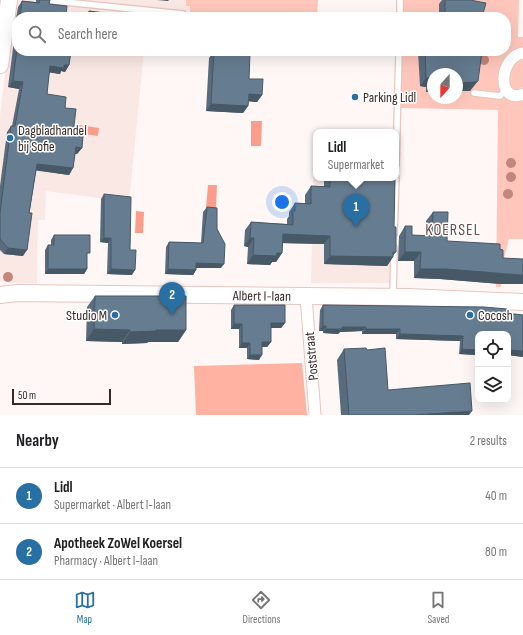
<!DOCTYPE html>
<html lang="en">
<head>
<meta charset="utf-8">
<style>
  :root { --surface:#fff; --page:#f2f2f2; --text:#202124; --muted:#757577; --line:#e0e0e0; --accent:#2870a4 }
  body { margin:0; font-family:"Sofia Sans Condensed",sans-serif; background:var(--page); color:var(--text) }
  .controls { position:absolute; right:12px; bottom:12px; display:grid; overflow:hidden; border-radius:8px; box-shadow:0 4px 16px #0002 }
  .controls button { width:36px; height:36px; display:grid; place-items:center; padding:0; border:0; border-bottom:1px solid var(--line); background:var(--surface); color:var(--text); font:20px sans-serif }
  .compass { position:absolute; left:427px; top:68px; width:36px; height:36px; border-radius:50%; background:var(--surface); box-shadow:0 4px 16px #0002; rotate:201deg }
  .scale { position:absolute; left:12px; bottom:10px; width:99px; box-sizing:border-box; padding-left:4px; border:2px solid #362926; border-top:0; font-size:11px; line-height:14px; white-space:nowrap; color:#362926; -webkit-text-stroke:3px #fff; paint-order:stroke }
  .you { position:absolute; left:282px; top:202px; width:14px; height:14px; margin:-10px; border:3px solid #fff; border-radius:50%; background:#1a73e8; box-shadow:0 0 0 6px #1a73e833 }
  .badge { display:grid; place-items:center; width:26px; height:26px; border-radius:50%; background:var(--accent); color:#fff; font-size:13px; font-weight:700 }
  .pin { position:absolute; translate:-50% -33px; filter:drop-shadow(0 1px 2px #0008) }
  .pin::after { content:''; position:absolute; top:21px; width:14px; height:12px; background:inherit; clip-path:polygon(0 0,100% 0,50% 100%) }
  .popup { position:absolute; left:313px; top:129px; width:86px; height:52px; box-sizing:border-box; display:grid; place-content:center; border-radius:8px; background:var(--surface); filter:drop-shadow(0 1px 3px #0005); font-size:13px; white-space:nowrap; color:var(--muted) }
  .popup b { font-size:15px; color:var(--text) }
  .popup::after { content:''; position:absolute; left:50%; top:100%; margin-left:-8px; border:8px solid transparent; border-top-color:var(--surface) }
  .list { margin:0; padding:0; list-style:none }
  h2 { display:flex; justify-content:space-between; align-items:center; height:52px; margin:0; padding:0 16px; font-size:17px }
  h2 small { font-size:13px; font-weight:400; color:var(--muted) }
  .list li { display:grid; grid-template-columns:26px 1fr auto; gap:12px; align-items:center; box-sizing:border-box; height:56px; padding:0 16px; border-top:1px solid var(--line) }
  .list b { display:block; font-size:15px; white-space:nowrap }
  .list p { margin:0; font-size:13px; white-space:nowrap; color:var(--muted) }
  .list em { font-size:13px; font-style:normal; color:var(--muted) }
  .icon { flex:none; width:22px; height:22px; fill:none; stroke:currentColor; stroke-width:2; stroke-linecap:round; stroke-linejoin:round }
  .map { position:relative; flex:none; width:523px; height:415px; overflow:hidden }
  .search { position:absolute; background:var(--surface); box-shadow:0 4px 16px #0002; left:12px; right:12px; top:12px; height:44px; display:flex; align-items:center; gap:10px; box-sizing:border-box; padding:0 14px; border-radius:16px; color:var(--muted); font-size:15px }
  .sheet { height:164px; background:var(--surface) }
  nav { display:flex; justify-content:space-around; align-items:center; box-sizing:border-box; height:56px; border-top:1px solid var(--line); background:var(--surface); font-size:11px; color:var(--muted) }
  nav a { display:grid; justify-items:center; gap:2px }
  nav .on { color:var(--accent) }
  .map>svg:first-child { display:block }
  .built { fill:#fae8e4 }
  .green { fill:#ffc7bc; fill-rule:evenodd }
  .forest { fill:#ffb1a2 }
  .water { fill:#fb9d8b }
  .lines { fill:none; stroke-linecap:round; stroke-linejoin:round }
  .lane-casing { stroke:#e8c5be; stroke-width:8 }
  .street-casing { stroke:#e8c5be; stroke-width:13 }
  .secondary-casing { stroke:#e8c5be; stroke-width:18 }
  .lane { stroke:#fff; stroke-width:5.5 }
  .street { stroke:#fff; stroke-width:11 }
  .secondary { stroke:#fff; stroke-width:16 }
  .tree { fill:#c4857b }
  .wall { fill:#586c7d }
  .shaded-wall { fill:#475866 }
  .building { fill:#667d91; stroke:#475866 }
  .poi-dot { fill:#2870a4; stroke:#fff; stroke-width:1.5 }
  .labels { text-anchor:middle; stroke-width:3; stroke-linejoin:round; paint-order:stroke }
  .poi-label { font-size:14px; fill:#362926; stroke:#fff; text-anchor:start }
  .street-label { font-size:14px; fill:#362926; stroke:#fff }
  .quarter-label { font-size:16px; letter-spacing:1px; fill:#684b45; stroke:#fff }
</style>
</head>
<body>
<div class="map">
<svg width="523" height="415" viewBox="0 0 523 415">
  <rect width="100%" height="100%" fill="#fef7f6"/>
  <path class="built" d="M14,0H186V6H190V17H17V51H144L129,202L46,191L45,220H38L37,283H13L0,281V116Z
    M314,140H316V178H393L391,283H311Z"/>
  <path class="green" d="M186,0H318L317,17H190V6H186Z
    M402,0H519L518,37H523V48L510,52L502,62L499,73L500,89L507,100L513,101L523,100V239H509L502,267L501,287H496L498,110L400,108L401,51H506V17H402ZM433,74H457V98H433Z
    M523,58V87L515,90C506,85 508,69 514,63C517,61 520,59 523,58Z"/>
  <path class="forest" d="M302,363L307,415H196L194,366Z"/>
  <path class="water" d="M251,121H262L261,146H251Z
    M79,125L99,128L98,136L78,133Z
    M208,185H217L216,208H206Z
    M136,211L144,212L143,233H135Z"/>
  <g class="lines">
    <defs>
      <path id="lane" d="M45,0L183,14L182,17
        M400,17V0
        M474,93L500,96L506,90
        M396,165L399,51
        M394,234L396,178
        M393,296L394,248"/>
      <path id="street" d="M523,53C498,57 497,105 523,94
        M306,296L315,415"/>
      <g id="secondary">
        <path d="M0,65L9,0"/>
        <path id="s1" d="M0,295L17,293L408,297L523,302"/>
      </g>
    </defs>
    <use href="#lane" class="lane-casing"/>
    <use href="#street" class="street-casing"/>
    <use href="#secondary" class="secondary-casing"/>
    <use href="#lane" class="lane"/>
    <use href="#street" class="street"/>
    <use href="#secondary" class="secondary"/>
  </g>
  <g class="tree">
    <circle cx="484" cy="60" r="5"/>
    <circle cx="511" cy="163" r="5"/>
    <circle cx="511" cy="177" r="5"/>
    <circle cx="508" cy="194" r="5"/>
    <circle cx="8" cy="277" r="5"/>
  </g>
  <path class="wall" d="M36,0H50L49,4L66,14L80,17H17V51H75L72,55H70L69,65L65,72L61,71L60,74L49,72L47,94L65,108L73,134L82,148L77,154H75L73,168L69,175L36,170L23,256L4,254L0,250V186L7,132L11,126H12L19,89L8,87L16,25L15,24L18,7L22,1L36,2Z
    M442,0H470L482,17H439V4Z
    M89,11L121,17H85V15Z
    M214,51L262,95L257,102L248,101V106L243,113L206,111L209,58Z
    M419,51H482L470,91L433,74V91L426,92V87L420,86L418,52Z
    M324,178H395L393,257L387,266L324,264V244L283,243L282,253L276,262H272L270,265L247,264L248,247L244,246L245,230L251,222L287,224V219L289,216V212L295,203H305V195L311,186L324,187Z
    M104,194L130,250L132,275L107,274L108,243L100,242L101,199Z
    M207,207L217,229L221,268H196V270L193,275L165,274L166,247L169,242L201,243L203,212Z
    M433,212L447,241L500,249L501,284L440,279L414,278V261H398L399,236L405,226L412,235L426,236V221Z
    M54,235L87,257V269L84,274H45V250L48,245H51V240Z
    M95,296L186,330L178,342H148L147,343L122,344V342L86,341L87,307Z
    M234,305L285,323L281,328H271V342L267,347H262L259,360L247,359V348H239V329H231V310Z
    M323,305L506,313L523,315V357L508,355V334H478V364H476L477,355L459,354L460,341L396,339V334H362V331L340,332L338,334L323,333V331H319L320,310Z
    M344,349L367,350L388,390L469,415H341L337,360Z"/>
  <path class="shaded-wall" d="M157,0H169L168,1Z
    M69,51H75L72,55H67Z
    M64,65H69L65,72L61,71L60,74L46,72L50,66Z
    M426,78H432L426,87L420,86Z
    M13,81L23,82L19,89L8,87Z
    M478,81L470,91H457V83Z
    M432,83H433V91L426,92Z
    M249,94L262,95L257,102L244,101Z
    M211,104L248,106L243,113L206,111Z
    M76,147L82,148L77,154L72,153Z
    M37,164L73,168L69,175L32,170Z
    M283,234L330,236L324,244L277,243Z
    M104,238H111L108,243L100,242Z
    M250,238H254L248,247L244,246Z
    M8,248L27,250L23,256L4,254Z
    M396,252L392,257H393L387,266L324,264L330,256Z
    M405,252H421L414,261H398Z
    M277,253H282L276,262H272L270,265L247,264L253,255Z
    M196,263L224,264L221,268H193Z
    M48,269H87L84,274H45Z
    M111,269L135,270L132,275L107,274Z
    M168,269L196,270L193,275L165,274Z
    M420,269H447L523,275V284H501L440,279L414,278Z
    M271,323H285L281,328H267Z
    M234,324H242L239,329H231Z
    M323,326H326L323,331H319Z
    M342,327H366L362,331L340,332L338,334L323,333L326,329Z
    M94,329L130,330L122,342L86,341Z
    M366,329H400L396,334H362Z
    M156,330H186L178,342H148L147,343L122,344L130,332Z
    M400,334L463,336L460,341L396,339Z
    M262,342H271L267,347H259Z
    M242,343H250L247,348H239Z
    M462,349L478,350V354L477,355L459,354Z
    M508,350L523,351V357L508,355Z
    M250,355H262L259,360L247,359Z
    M472,411L469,415H414Z"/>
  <path class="building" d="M40,0H50L49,4L67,6L66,14L81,16L80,17H20L22,1L39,3Z
    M445,0H470L486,3L482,17H445Z
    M89,11L121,15V17H88Z
    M17,48V51H71L69,65H64V68L50,66L47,94L66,97L65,108L76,109L73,134L83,136L82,148L76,147L73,168L37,164L29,213H32L27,250L8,248L0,239V213L11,126H15L23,82L13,81Z
    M214,51L250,53L249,79H263L262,95L249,94L248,106L211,104Z
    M425,51H482L478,81L476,82L457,83V74H433V83H432V78H426Z
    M330,178H395L394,227H396V252H393V257L330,256V236L283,234L282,253H277L276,256L253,255L254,238H250L251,222L293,225V211H295V203L311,204V186L330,187Z
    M104,194L131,197L130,250H136L135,270L111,269V238H104Z
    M207,207L217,208V229L225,244L224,264L196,263V270L168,269L169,242L203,243Z
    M433,212H448L447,241L500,244V249L503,250V258L523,259V275L508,274L447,269H420L421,252H405V226H412V235L432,236Z
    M54,235H90V253H87V269H48V245H54Z
    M95,296H186V330H156V331L130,332V330L94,329Z
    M234,305H285V323H271V342H262V355H250V343H242V324H234Z
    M323,305L484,307L507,309L506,313L523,315V351L508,350V334H478V350L462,349L463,336L400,334V329H366V327H342V329H326V326H323Z
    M366,348L367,350L385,348L388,390L470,383L472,411L414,415H349L344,349Z"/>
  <g class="poi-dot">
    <circle cx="355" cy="97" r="4"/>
    <circle cx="10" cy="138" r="4"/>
    <circle cx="115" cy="315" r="4"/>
    <circle cx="470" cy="315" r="4"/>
  </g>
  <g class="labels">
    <g class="poi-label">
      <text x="363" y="102">Parking Lidl</text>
      <text x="18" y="135">Dagbladhandel<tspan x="18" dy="16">bij Sofie</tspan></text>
      <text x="107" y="320" text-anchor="end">Studio M</text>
      <text x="478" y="320">Cocosh</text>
    </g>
    <g class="street-label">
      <text dy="5" stroke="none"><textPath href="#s1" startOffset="262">Albert I-laan</textPath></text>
      <text transform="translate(311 356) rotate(-95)" y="5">Poststraat</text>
    </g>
    <g class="quarter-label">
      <text x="453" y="235">KOERSEL</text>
    </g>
  </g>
</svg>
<div class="controls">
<button><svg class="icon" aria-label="locate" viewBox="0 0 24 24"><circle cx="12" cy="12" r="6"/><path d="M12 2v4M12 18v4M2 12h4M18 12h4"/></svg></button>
<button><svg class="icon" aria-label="layers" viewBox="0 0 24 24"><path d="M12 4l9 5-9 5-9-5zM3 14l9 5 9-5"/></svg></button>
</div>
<svg class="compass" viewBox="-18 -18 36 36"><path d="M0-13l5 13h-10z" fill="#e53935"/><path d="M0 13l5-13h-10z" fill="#757577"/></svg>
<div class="scale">50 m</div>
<div class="you"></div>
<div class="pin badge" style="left:356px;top:227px">1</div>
<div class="popup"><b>Lidl</b>Supermarket</div>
<div class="pin badge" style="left:172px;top:315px">2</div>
<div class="search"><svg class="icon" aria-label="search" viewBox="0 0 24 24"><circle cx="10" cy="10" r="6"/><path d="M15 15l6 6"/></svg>Search here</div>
</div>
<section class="sheet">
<h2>Nearby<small>2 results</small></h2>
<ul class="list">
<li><span class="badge">1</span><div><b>Lidl</b><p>Supermarket · Albert I-laan</p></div><em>40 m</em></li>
<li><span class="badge">2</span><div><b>Apotheek ZoWel Koersel</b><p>Pharmacy · Albert I-laan</p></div><em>80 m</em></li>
</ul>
</section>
<nav>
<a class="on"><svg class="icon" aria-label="map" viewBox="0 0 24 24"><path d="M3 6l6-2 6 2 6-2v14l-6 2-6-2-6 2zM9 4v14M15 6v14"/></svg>Map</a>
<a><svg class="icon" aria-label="directions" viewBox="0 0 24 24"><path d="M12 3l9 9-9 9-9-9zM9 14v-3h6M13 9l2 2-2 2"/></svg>Directions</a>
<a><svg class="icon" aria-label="saved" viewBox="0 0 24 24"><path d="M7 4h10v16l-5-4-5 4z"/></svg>Saved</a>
</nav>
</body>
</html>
